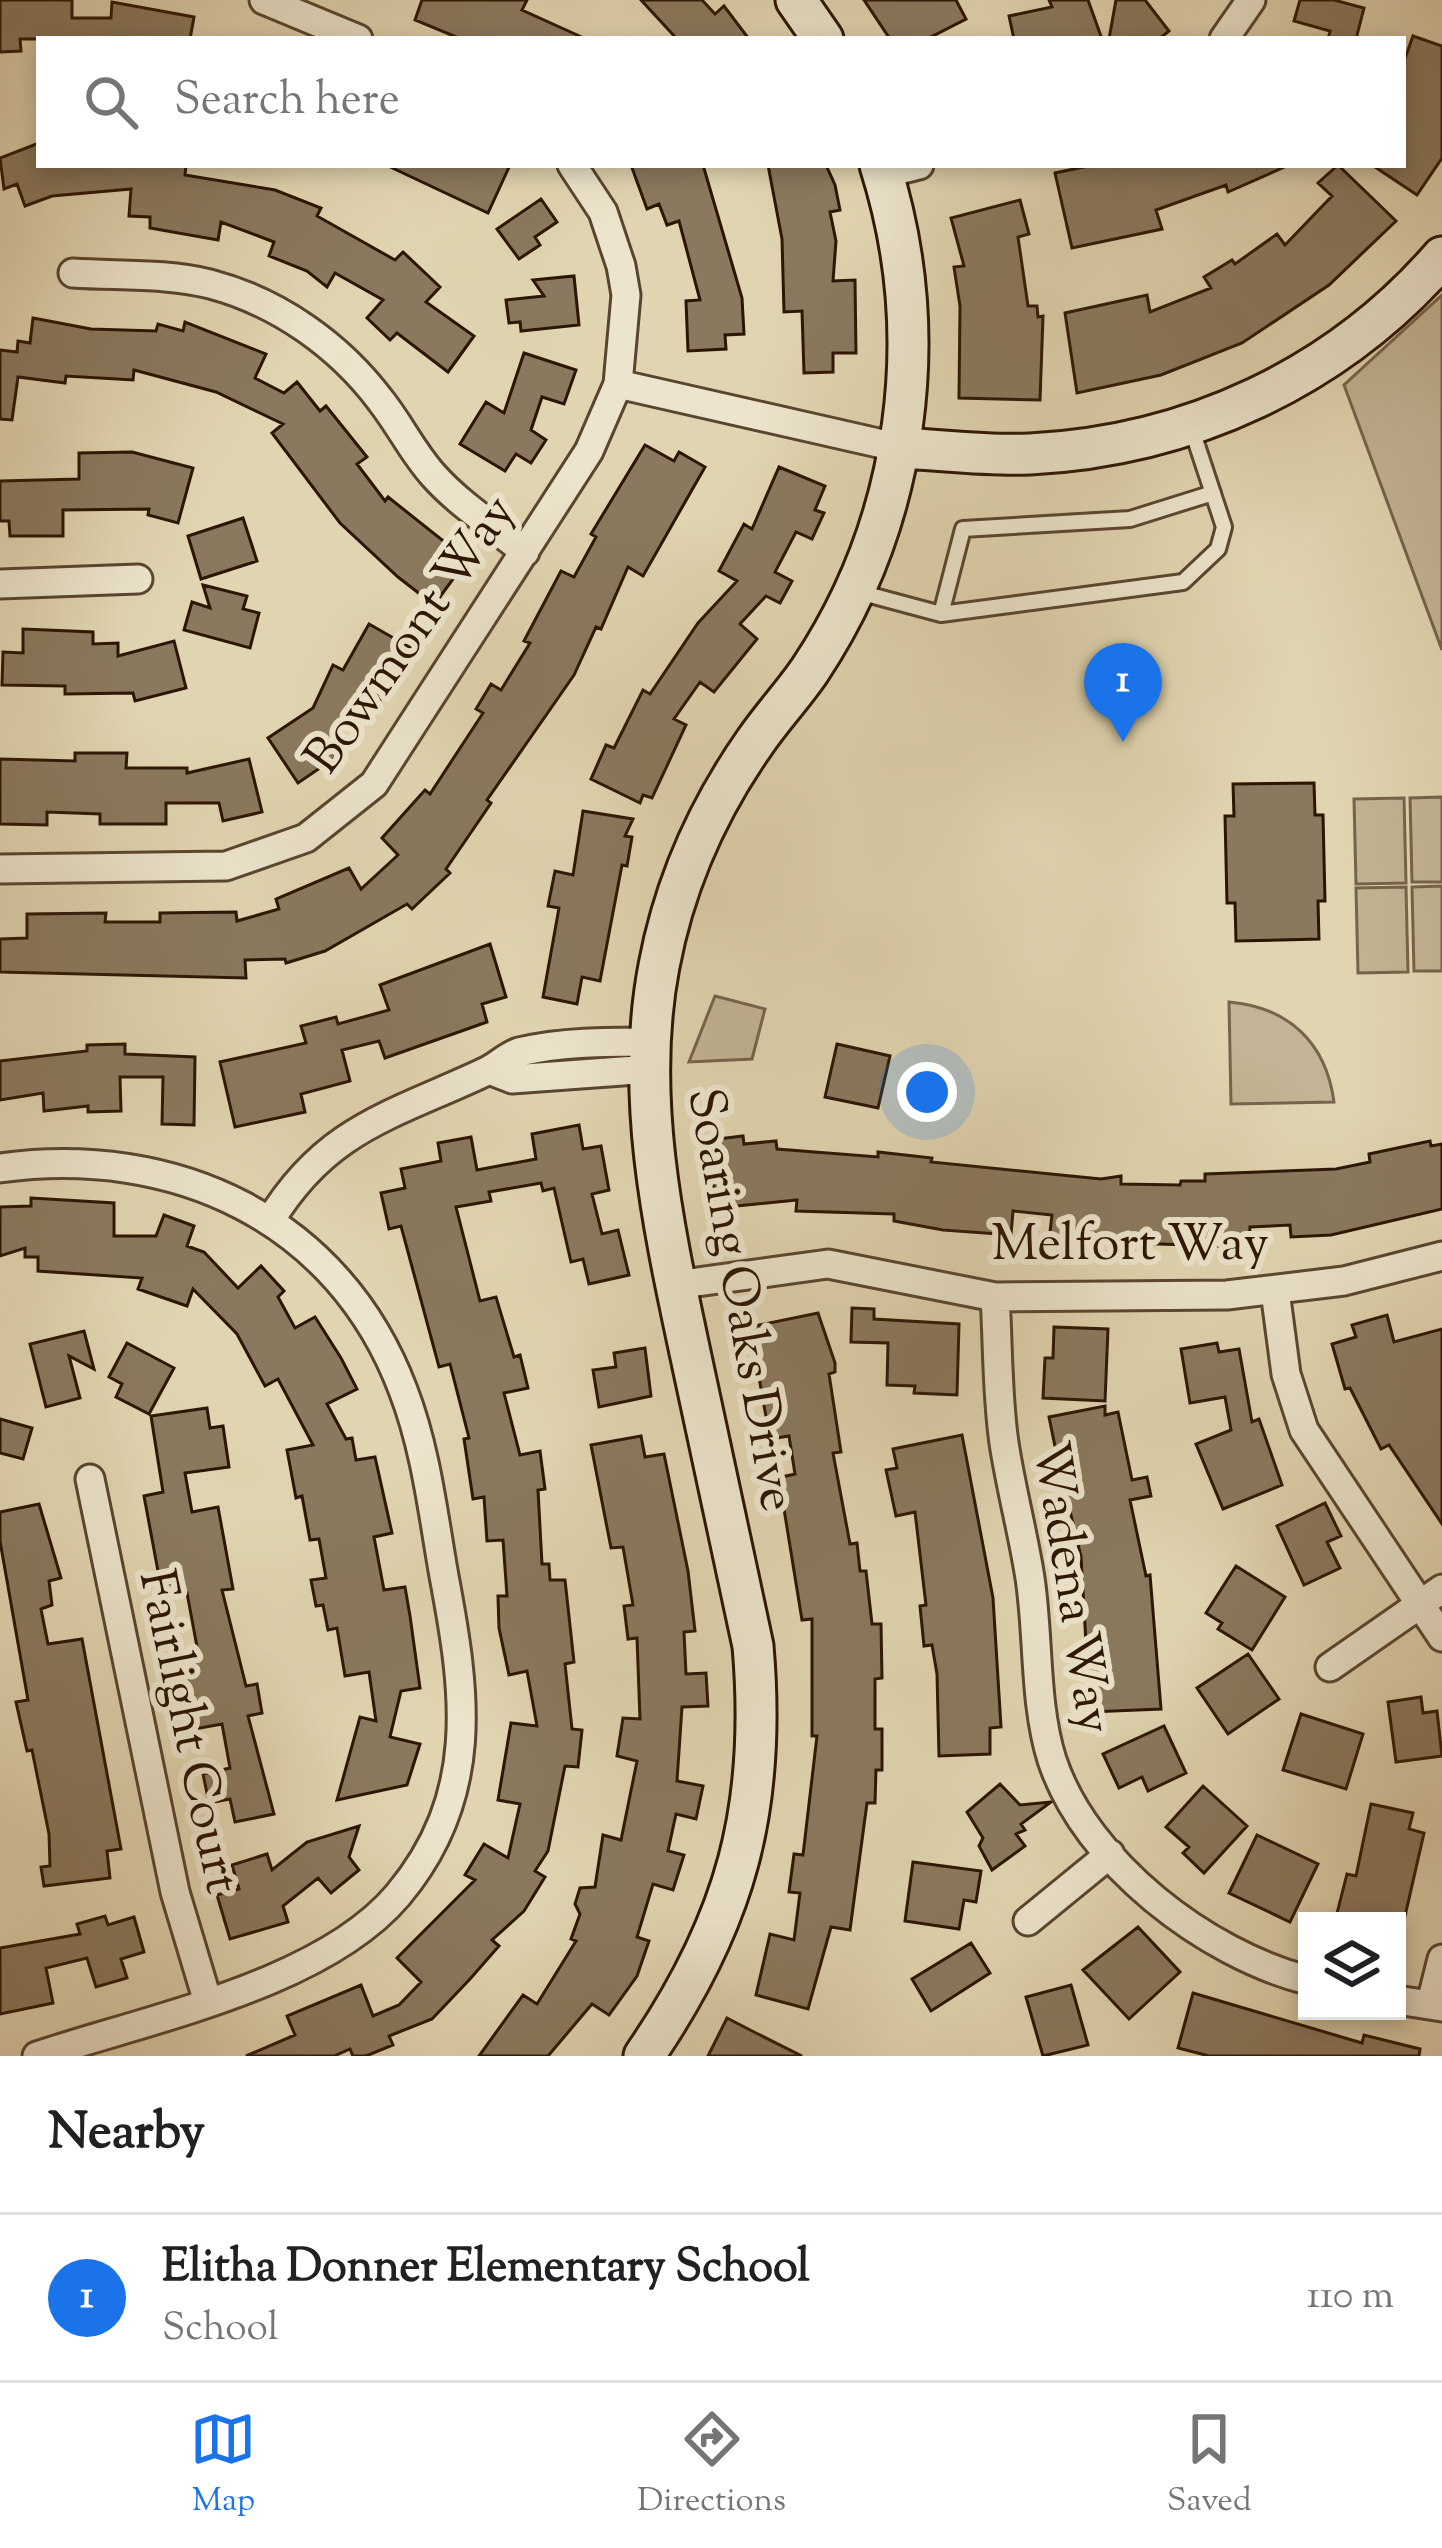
<!DOCTYPE html>
<html lang="en">
<head>
<meta charset="utf-8">
<style>
  :root { --surface:#fff; --page:#f6f6f6; --text:#202124; --muted:#757577; --line:#e0e0e0; --accent:#1a73e8 }
  body { margin:0; font-family:"Sorts Mill Goudy",serif; background:var(--page); color:var(--text) }
  .controls { position:absolute; right:36px; bottom:36px; display:grid; overflow:hidden; border-radius:0px; box-shadow:0 6px 18px #0003 }
  .controls button { width:108px; height:108px; display:grid; place-items:center; padding:0; border:0; border-bottom:3px solid var(--line); background:var(--surface); color:var(--text); font:60px sans-serif }
  .you { position:absolute; left:927px; top:1092px; width:42px; height:42px; margin:-30px; border:9px solid #fff; border-radius:50%; background:#1a73e8; box-shadow:0 0 0 18px #1a73e833 }
  .badge { display:grid; place-items:center; width:78px; height:78px; border-radius:50%; background:var(--accent); color:#fff; font-size:39px; font-weight:700 }
  .pin { position:absolute; translate:-50% -99px; filter:drop-shadow(0 3px 6px #0008) }
  .pin::after { content:''; position:absolute; top:63px; width:42px; height:36px; background:inherit; clip-path:polygon(0 0,100% 0,50% 100%) }
  .list { margin:0; padding:0; list-style:none }
  h2 { display:flex; justify-content:space-between; align-items:center; height:156px; margin:0; padding:0 48px; font-size:51px }
  h2 small { font-size:39px; font-weight:400; color:var(--muted) }
  .list li { display:grid; grid-template-columns:78px 1fr auto; gap:36px; align-items:center; box-sizing:border-box; height:168px; padding:0 48px; border-top:3px solid var(--line) }
  .list b { display:block; font-size:45px; white-space:nowrap }
  .list p { margin:0; font-size:39px; white-space:nowrap; color:var(--muted) }
  .list em { font-size:39px; font-style:normal; color:var(--muted) }
  .icon { flex:none; width:66px; height:66px; fill:none; stroke:currentColor; stroke-width:2; stroke-linecap:round; stroke-linejoin:round }
  .map { position:relative; flex:none; width:1442px; height:2056px; overflow:hidden }
  .search { position:absolute; background:var(--surface); box-shadow:0 6px 18px #0003; left:36px; right:36px; top:36px; height:132px; display:flex; align-items:center; gap:30px; box-sizing:border-box; padding:0 42px; border-radius:0px; color:var(--muted); font-size:45px }
  .sheet { height:324px; background:var(--surface) }
  nav { display:flex; justify-content:space-around; align-items:center; box-sizing:border-box; height:168px; border-top:3px solid var(--line); background:var(--surface); font-size:33px; color:var(--muted) }
  nav a { display:grid; justify-items:center; gap:6px }
  nav .on { color:var(--accent) }
  .map>svg:first-child { display:block }
  .green { fill:#c2b494; stroke:#77644c; stroke-width:3 }
  .building { fill:#8a795e; stroke:#2c1504; stroke-width:3 }
  .lines { fill:none; stroke-linecap:round; stroke-linejoin:round }
  .lane-casing { stroke:#59452f; stroke-width:20 }
  .street-casing { stroke:#59452f; stroke-width:33 }
  .secondary-casing { stroke:#2c1504; stroke-width:45 }
  .lane { stroke:#ece4cc; stroke-width:14 }
  .street { stroke:#ece4cc; stroke-width:27 }
  .secondary { stroke:#ece4cc; stroke-width:39 }
  .labels { text-anchor:middle; stroke-width:12; stroke-linejoin:round; paint-order:stroke }
  .street-label { font-size:51px; fill:#2c1504; stroke:#ece4cc }
</style>
</head>
<body>
<div class="map">
<svg width="1442" height="2056" viewBox="0 0 1442 2056">
  <rect width="100%" height="100%" fill="#e1d5b1"/>
  <filter id="stains"><feTurbulence type="fractalNoise" baseFrequency=".00167" numOctaves="4"/><feColorMatrix values="0 0 0 0 .2 0 0 0 0 .09 0 0 0 0 .02 0 0 0 .5 -.17"/></filter>
  <radialGradient id="worn" r=".72"><stop offset=".6" stop-color="#630" stop-opacity="0"/><stop offset="1" stop-color="#630" stop-opacity=".3"/></radialGradient>
  <path class="green" d="M1442,295V650L1344,385Z
    M1442,797V882H1412L1410,798Z
    M1404,798L1406,883L1356,884L1354,799Z
    M1442,886V971H1414L1412,887Z
    M1406,887L1408,972L1358,973L1356,888Z
    M715,996L765,1009L752,1059L689,1062Z
    M1229,1002C1288,1007 1326,1042 1334,1102L1231,1104Z"/>
  <path class="building" d="M0,0H72V18H111L112,2L194,17L190,39H20L21,51L0,52Z
    M422,0H527L522,10L586,39H461L415,20Z
    M641,0H702L715,14L724,6L749,39H677Z
    M864,0H956L966,19L927,39H890Z
    M1049,0H1088L1102,39H1014L1009,16L1052,7Z
    M1116,0H1145L1169,31L1159,39H1109Z
    M1300,0H1334L1364,8L1356,39H1328L1330,31L1294,21Z
    M1413,36L1442,46V158L1417,195L1372,165H1403V64Z
    M39,143V165H186L185,175L275,190L321,208L317,216L395,260L403,252L440,287L426,302L474,336L448,372L397,333L390,340L367,318L383,300L335,273L327,287L307,271L269,256L274,242L221,222L218,240L150,228V217L129,216L131,189L52,196L25,206L17,184L4,189L0,158Z
    M386,165H510L488,213Z
    M631,165H703L742,298L744,334L725,335L726,349L688,351L686,301L700,300L679,221L667,225L659,204L647,209Z
    M768,165H826L835,185L840,210L830,212L836,241L833,281L855,280L856,353H833V372L804,373L802,311L784,312L782,239Z
    M1093,165H1289L1228,192L1226,185L1156,210L1162,229L1072,248L1055,173Z
    M1338,165L1396,221L1329,285L1242,343L1161,375L1077,393L1065,313L1147,295L1150,312L1211,288L1204,277L1232,260L1235,264L1277,234L1285,245L1332,196L1318,183Z
    M541,199L557,222L535,237L540,245L519,259L497,229Z
    M1020,200L1029,234L1018,237L1028,306H1037L1038,317L1043,316L1040,400L959,398L960,306L954,267L964,266L951,218Z
    M574,276L579,325L521,331L520,322L509,323L506,300L544,296L533,280Z
    M33,318L91,329L156,331L158,324L183,331L185,322L266,354L255,378L284,393L297,382L320,411L326,406L367,457L357,464L385,501L388,497L461,555L446,574L453,579L434,605L398,577L340,523L272,433L283,424L216,392L134,370L133,380L66,376L65,383L18,377L12,420L0,419V350L17,352L18,341L30,343Z
    M524,353L576,370L564,404L542,397L531,430L546,440L531,463L516,454L505,471L460,444L486,402L504,413Z
    M645,445L674,461L679,452L705,467L643,576L628,567L601,629L596,627L574,675L487,800L491,803L446,869L450,873L412,909L407,904L325,951L286,963L285,959L245,960L246,978L0,972V939L27,938V914L106,913L105,922H160V913L236,912L237,921L279,909L276,899L349,868L361,889L398,855L382,838L425,790L430,794L483,713L476,709L491,684L501,690L530,643L524,641L561,571L574,577L596,537L591,534Z
    M132,452L193,468L178,523L148,515L149,509L63,510V536H10L9,521H0V481L79,479V453Z
    M779,467L825,486L815,510L824,513L812,539L796,532L775,572L792,581L780,603L766,596L740,624L757,639L714,692L700,682L674,719L686,725L652,798L643,795L640,803L591,779L606,745L614,748L643,690L650,694L698,623L737,581L719,571L744,524L752,529Z
    M243,518L257,561L201,579L188,536Z
    M203,585L247,596L243,609L259,613L250,648L184,630L192,602L210,608Z
    M369,624L411,648L370,717L347,706L328,745L336,757L298,783L268,738L313,708L333,665L343,670Z
    M23,629L93,632V644L118,643V656L174,641L186,688L135,701L133,693L65,694V686L2,685L3,652L23,653Z
    M75,753H127L126,768H187V773L249,759L262,812L223,821L219,803H166V824H100V814L47,812V825L0,824V759L75,761Z
    M1314,783L1315,815H1323L1325,901H1318L1319,939L1236,941L1235,903H1227L1225,816H1234L1233,784Z
    M583,811L633,819L625,836L632,837L627,866L622,865L600,981L582,977L577,1004L543,997L559,908L548,906L555,871L573,875Z
    M490,944L506,997L482,1004L487,1022L385,1058L379,1041L342,1050L350,1081L301,1094L305,1112L235,1127L220,1062L306,1043L301,1026L336,1017L338,1024L389,1010L380,985Z
    M125,1044V1054L195,1057L194,1125L162,1124L163,1077H120L121,1111L88,1112V1106L44,1111L43,1093L0,1100V1061L87,1051V1045Z
    M837,1044L890,1056L878,1108L825,1097Z
    M579,1125L583,1149L601,1146L609,1190L592,1194L602,1234L618,1230L629,1275L589,1284L583,1259L571,1262L554,1188L543,1191L541,1183L489,1192L491,1201L456,1207L480,1301L496,1297L514,1357L520,1355L528,1388L504,1393L520,1455L540,1451L545,1489L538,1490L542,1564H549L550,1580H565L574,1662L565,1664L572,1729L582,1730L578,1767L565,1766L548,1851L535,1871L545,1877L524,1911L492,1940L499,1946L470,1979L432,2019L389,2036L393,2045L366,2056H353L350,2049L334,2056H246L295,2035L287,2016L361,1985L373,2016L399,2005L421,1982L397,1958L475,1880L465,1875L484,1844L508,1858L520,1804L498,1800L511,1723L537,1726L527,1671L509,1675L499,1628L498,1596H507L503,1540L487,1541L484,1497L473,1499L464,1439L469,1438L450,1364L439,1367L401,1226L389,1229L381,1193L405,1188L401,1169L441,1161L438,1143L471,1137L477,1170L536,1159L532,1134Z
    M743,1136L744,1144L776,1141L777,1149L878,1157V1152L932,1158L931,1162L1101,1179L1121,1176V1184L1180,1185L1181,1181H1205V1174L1336,1169L1370,1162L1369,1154L1430,1141L1431,1146L1442,1144V1209L1331,1235L1291,1237L1290,1225L1250,1227L1249,1245L1215,1246L1049,1240L1052,1215L1013,1211L1011,1235L943,1230L894,1221V1214L796,1211L797,1200L716,1208L709,1140Z
    M31,1198L114,1203V1236H156L164,1215L194,1226L187,1246L204,1252L238,1288L261,1266L284,1291L278,1297L295,1328L315,1317L341,1358L357,1389L327,1404L346,1439L352,1438L356,1460L375,1457L392,1533L374,1537L384,1590L405,1587L410,1616L420,1688L401,1691L390,1737L420,1744L407,1785L337,1800L360,1717L376,1721L369,1672L345,1676L337,1628L328,1630L323,1605L316,1606L311,1580L326,1578L319,1539L310,1540L302,1496L296,1498L287,1450L313,1445L278,1379L265,1386L237,1334L193,1289L187,1306L138,1289L142,1278L38,1271V1257H25V1248L0,1256V1207L31,1206Z
    M852,1308L874,1309V1319L959,1324L957,1395L914,1393L915,1386L887,1385L888,1343L851,1342Z
    M818,1313L835,1363V1372L829,1374L841,1452L833,1453L850,1544L857,1543L860,1571H866L872,1624H881L882,1678L875,1679V1729H882V1770H876L875,1803H867L850,1930L831,1927L808,2009L756,1995L770,1934L794,1940L800,1893L789,1892L794,1854L803,1855L817,1736H812V1619L802,1620L784,1509L782,1477L795,1474L789,1436L770,1439L750,1327Z
    M1387,1315L1394,1342L1442,1329V1524L1389,1445L1381,1449L1350,1388L1345,1389L1332,1344L1356,1337L1352,1325Z
    M1054,1327L1108,1329L1105,1401L1043,1398L1045,1358H1053Z
    M84,1331L94,1369L69,1356L80,1398L46,1407L30,1344Z
    M127,1343L174,1368L149,1414L116,1397L122,1384L109,1377Z
    M1217,1343L1219,1352L1239,1349L1252,1422L1259,1419L1282,1485L1223,1509L1196,1444L1231,1430L1225,1397L1190,1403L1181,1349Z
    M645,1348L651,1396L599,1407L593,1370L616,1367L614,1353Z
    M1105,1406V1415L1118,1412L1132,1480L1147,1477L1151,1496L1130,1500L1146,1576L1150,1575L1161,1709L1090,1712L1081,1557L1066,1494L1077,1491L1070,1454L1057,1456L1049,1417Z
    M207,1408L210,1428L223,1426L229,1467L185,1473L192,1512L218,1507L233,1589L222,1590L246,1686L257,1684L262,1713L248,1716L274,1814L235,1822L230,1799L209,1803L203,1774L230,1768L222,1724L189,1730L176,1656L198,1652L187,1593L163,1598L144,1496L163,1492L151,1416Z
    M0,1419L32,1428L23,1459L0,1453Z
    M962,1435L993,1598L1001,1727L990,1728V1754L939,1756L937,1674L932,1645L924,1646L920,1606L926,1605L915,1512L896,1516L886,1470L897,1468L893,1449Z
    M641,1436L645,1457L664,1454L688,1571L695,1631L684,1632L686,1674L706,1673L708,1706L682,1707L677,1781L703,1786L696,1819L676,1814L668,1851L684,1855L673,1890L653,1884L637,1937L649,1941L637,1976L609,2015L592,2004L548,2056H479L523,1995L537,2004L576,1941L571,1939L580,1914L575,1904L580,1888L595,1887L603,1835L621,1840L637,1761L617,1756L623,1718L640,1719L637,1638L628,1639L624,1606L633,1605L623,1547L611,1548L591,1445Z
    M1325,1503L1341,1536L1327,1542L1340,1568L1304,1585L1277,1526Z
    M39,1504L61,1578L49,1581L52,1605L41,1609L48,1644L82,1639L121,1849L107,1851L110,1878L44,1886L41,1867L50,1866L49,1834L32,1750L27,1751L16,1702L28,1700L0,1541V1512Z
    M1236,1566L1285,1597L1252,1650L1218,1629L1222,1623L1206,1613Z
    M1248,1654L1279,1699L1228,1734L1197,1688Z
    M1421,1697L1423,1713L1437,1711L1442,1756L1396,1762L1388,1702Z
    M1301,1714L1363,1734L1346,1789L1283,1770Z
    M1164,1726L1186,1773L1148,1791L1142,1777L1119,1788L1103,1754Z
    M1000,1784L1020,1805L1051,1802L1021,1824L1025,1830L1016,1834L1025,1846L992,1870L979,1846L983,1838L967,1812Z
    M1203,1786L1247,1826L1204,1873L1183,1853L1189,1847L1166,1827Z
    M1371,1804L1413,1813L1409,1829L1424,1833L1403,1925L1335,1921L1347,1874L1356,1876Z
    M359,1826L349,1857L359,1870L331,1893L318,1878L283,1906L288,1922L230,1939L217,1895L239,1889L232,1865L267,1854L272,1870L307,1842Z
    M1257,1835L1318,1864L1290,1922L1229,1893Z
    M913,1862L981,1871L976,1902L964,1900L959,1929L905,1921Z
    M105,1916L108,1925L134,1917L144,1952L121,1959L127,1978L96,1987L87,1958L46,1968L53,2003L0,2014V1948L80,1934L77,1924Z
    M1138,1927L1180,1972L1129,2019L1083,1970Z
    M971,1943L990,1973L931,2011L912,1979Z
    M1071,1985L1088,2045L1043,2056L1026,1997Z
    M1193,1993L1362,2043L1364,2035L1420,2049L1419,2056H1209L1178,2048Z
    M727,2018L756,2033L802,2056H708Z"/>
  <g class="lines">
    <defs>
      <path id="lane" d="M859,592L941,614L1183,582L1218,549L1224,527L1191,427
        M941,614L963,529L1130,519L1213,493"/>
      <path id="street" d="M264,0L358,39
        M1224,39L1251,0
        M883,174L919,165
        M73,273C118,276 166,273 210,284C278,302 339,345 381,401C400,425 413,453 434,476C460,505 495,527 525,552
        M618,384L900,448
        M0,584L138,579
        M0,869L226,866L306,838L374,784L589,451L618,384L626,295L621,266L603,212L572,165
        M489,1070L512,1079L650,1069
        M0,1168C174,1144 338,1218 403,1390C426,1449 433,1514 444,1576C466,1693 481,1796 398,1895C322,1985 147,2019 37,2056
        M270,1221C327,1127 394,1115 487,1071C499,1065 507,1056 519,1052C562,1042 606,1042 650,1042
        M675,1285L828,1264L995,1297L1227,1295L1344,1281L1442,1256
        M1275,1291L1286,1374L1304,1430L1442,1637
        M995,1297C998,1345 997,1395 1004,1443C1011,1489 1023,1533 1030,1578C1039,1637 1034,1703 1052,1760C1086,1863 1206,1954 1307,1980
        M90,1479L175,1892L207,1999
        M1330,1667L1442,1589
        M1028,1921L1110,1854
        M1397,2000L1442,2007
        M1431,2003L1442,1959"/>
      <path id="secondary" d="M796,0L823,39
        M900,448C943,450 987,456 1030,454C1189,446 1337,378 1442,257
        M644,2056C736,1922 767,1808 753,1646C733,1554 714,1463 694,1371C666,1239 633,1101 659,966C674,886 708,809 755,742C772,717 793,695 810,670C909,521 934,335 880,165"/>
    </defs>
    <use href="#lane" class="lane-casing"/>
    <use href="#street" class="street-casing"/>
    <use href="#secondary" class="secondary-casing"/>
    <use href="#lane" class="lane"/>
    <use href="#street" class="street"/>
    <use href="#secondary" class="secondary"/>
  </g>
  <g class="labels">
    <g class="street-label">
      <text transform="translate(408 633) rotate(-55)" y="18">Bowmont Way</text>
      <text x="1130" y="1259">Melfort Way</text>
      <text transform="translate(744 1299) rotate(80)" y="18">Soaring Oaks Drive</text>
      <text transform="translate(1075 1587) rotate(81)" y="18">Wadena Way</text>
      <text transform="translate(192 1731) rotate(78)" y="18">Fairlight Court</text>
    </g>
  </g>
  <rect width="100%" height="100%" filter="url(#stains)"/>
  <rect width="100%" height="100%" fill="url(#worn)"/>
</svg>
<div class="controls">
<button><svg class="icon" aria-label="layers" viewBox="0 0 24 24"><path d="M12 4l9 5-9 5-9-5zM3 14l9 5 9-5"/></svg></button>
</div>
<div class="you"></div>
<div class="pin badge" style="left:1123px;top:742px">1</div>
<div class="search"><svg class="icon" aria-label="search" viewBox="0 0 24 24"><circle cx="10" cy="10" r="6"/><path d="M15 15l6 6"/></svg>Search here</div>
</div>
<section class="sheet">
<h2>Nearby<small></small></h2>
<ul class="list">
<li><span class="badge">1</span><div><b>Elitha Donner Elementary School</b><p>School</p></div><em>110 m</em></li>
</ul>
</section>
<nav>
<a class="on"><svg class="icon" aria-label="map" viewBox="0 0 24 24"><path d="M3 6l6-2 6 2 6-2v14l-6 2-6-2-6 2zM9 4v14M15 6v14"/></svg>Map</a>
<a><svg class="icon" aria-label="directions" viewBox="0 0 24 24"><path d="M12 3l9 9-9 9-9-9zM9 14v-3h6M13 9l2 2-2 2"/></svg>Directions</a>
<a><svg class="icon" aria-label="saved" viewBox="0 0 24 24"><path d="M7 4h10v16l-5-4-5 4z"/></svg>Saved</a>
</nav>
</body>
</html>
